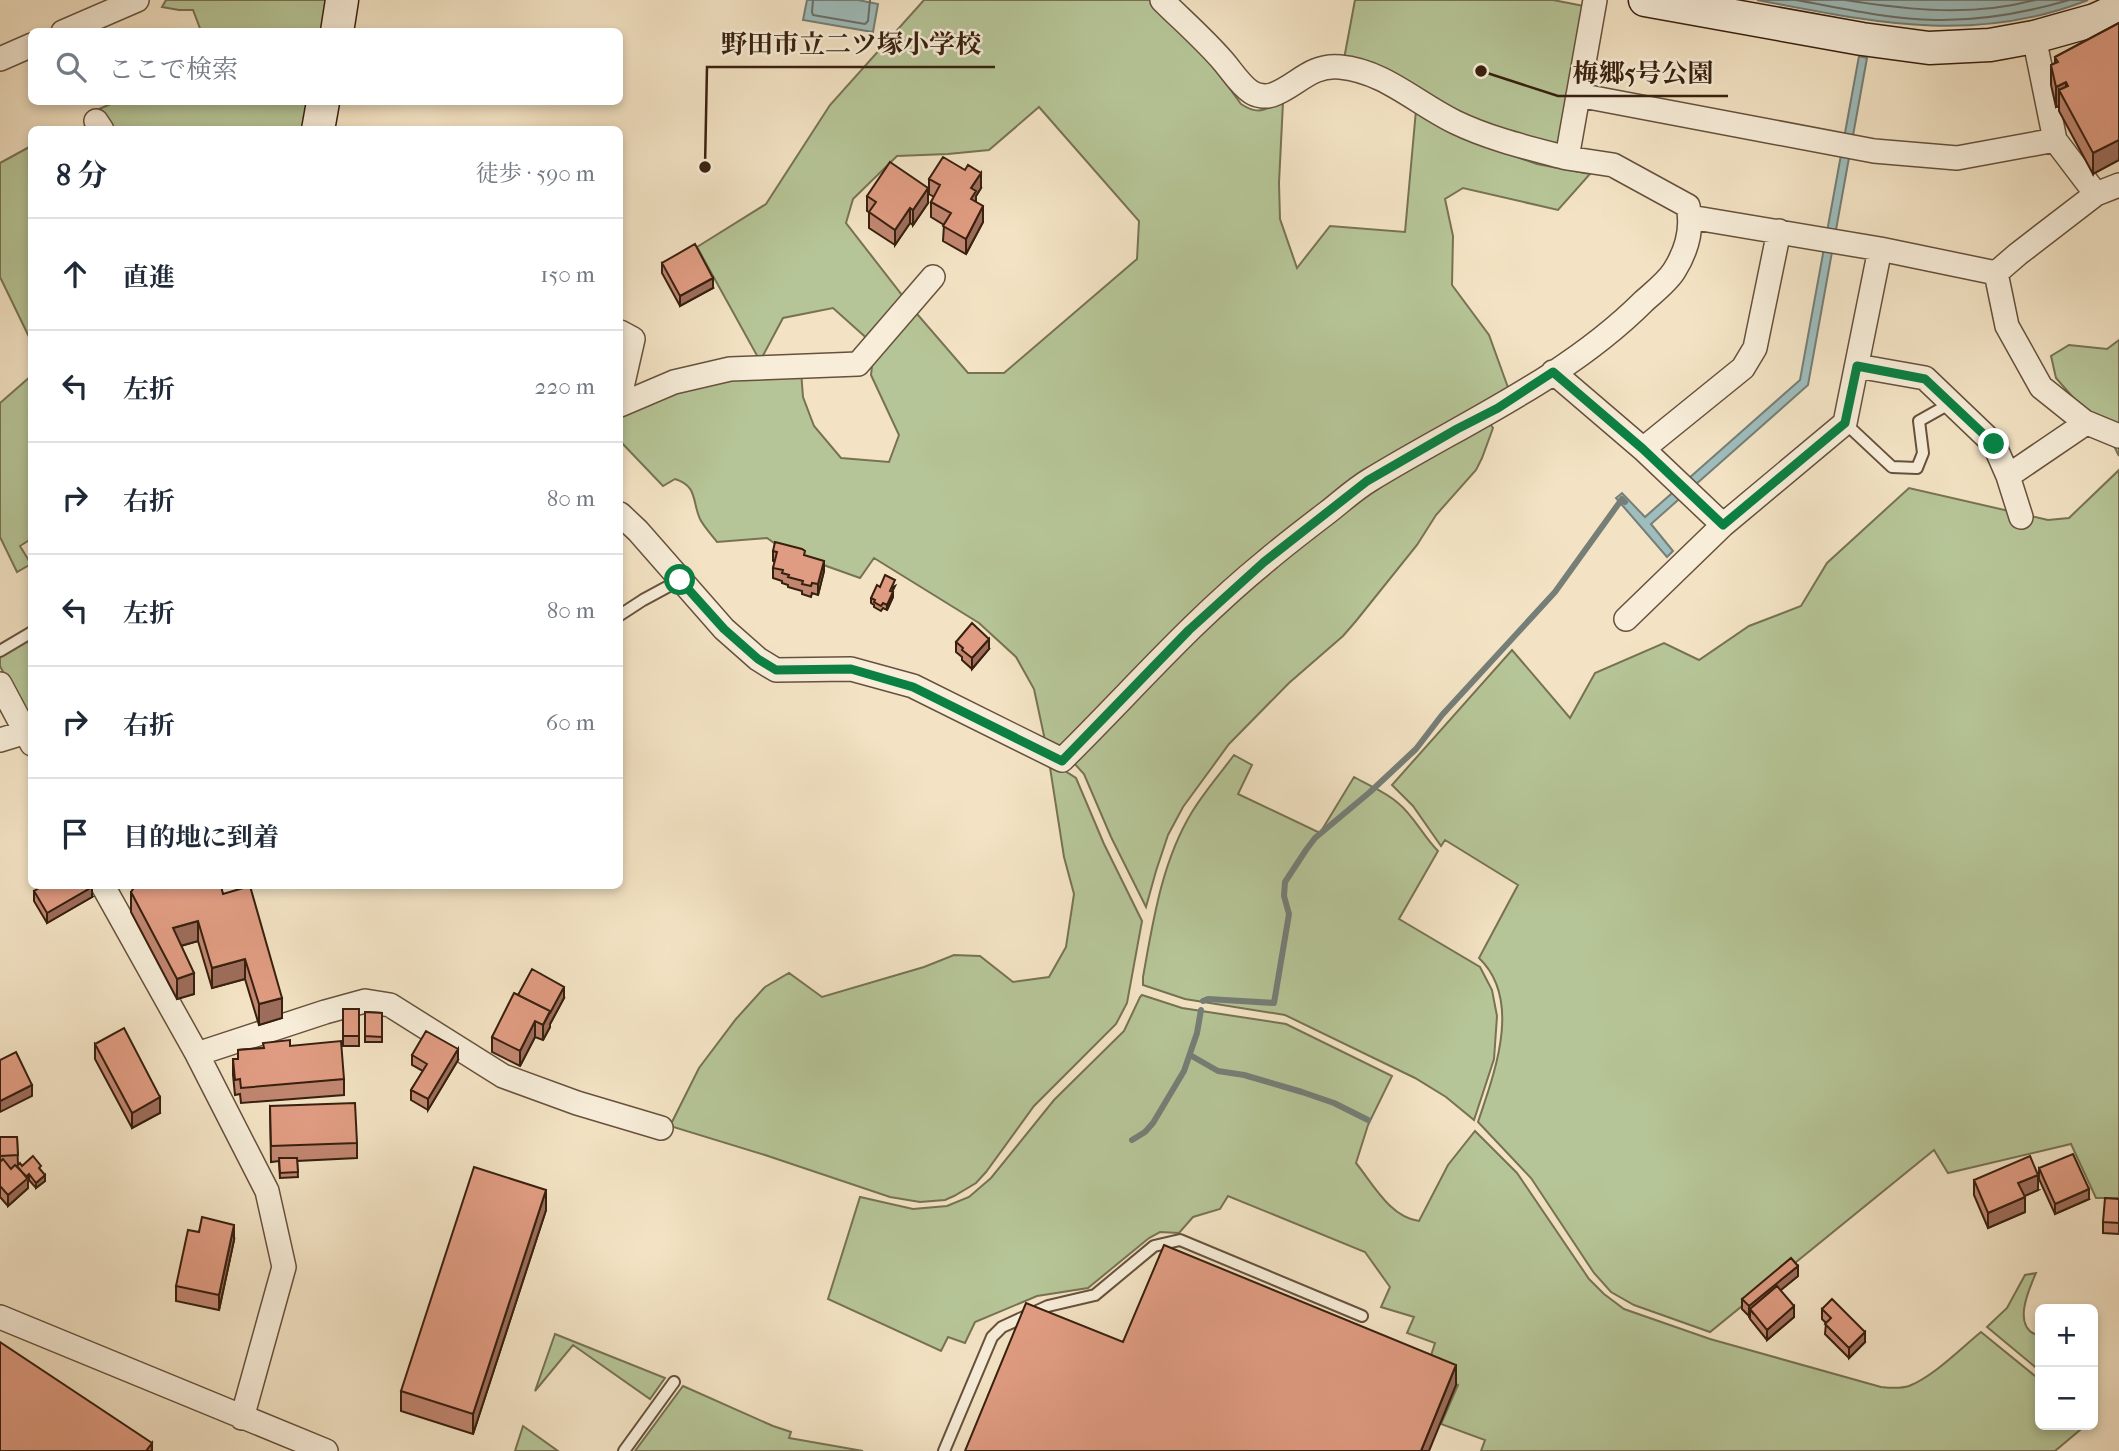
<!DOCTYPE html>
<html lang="ja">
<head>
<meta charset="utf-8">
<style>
  :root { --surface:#fff; --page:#f6f6f7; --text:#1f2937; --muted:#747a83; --line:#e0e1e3 }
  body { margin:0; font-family:"IM FELL French Canon","Noto Serif JP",serif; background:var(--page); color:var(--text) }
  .controls { position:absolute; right:21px; bottom:21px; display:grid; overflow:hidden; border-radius:10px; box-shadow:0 4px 10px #0003 }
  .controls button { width:63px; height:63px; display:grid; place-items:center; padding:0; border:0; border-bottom:2px solid var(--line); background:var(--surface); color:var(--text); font:35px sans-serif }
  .stop { position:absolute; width:21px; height:21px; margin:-16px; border:5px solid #0b8043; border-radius:50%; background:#fff }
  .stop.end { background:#0b8043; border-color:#fff; box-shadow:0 2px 7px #0008 }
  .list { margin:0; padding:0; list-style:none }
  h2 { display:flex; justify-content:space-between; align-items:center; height:91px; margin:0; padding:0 28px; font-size:30px }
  h2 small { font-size:23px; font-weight:400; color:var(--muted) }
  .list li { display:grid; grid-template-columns:46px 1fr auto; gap:21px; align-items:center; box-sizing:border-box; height:112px; padding:0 28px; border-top:2px solid var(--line) }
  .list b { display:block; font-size:26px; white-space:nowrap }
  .list em { font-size:23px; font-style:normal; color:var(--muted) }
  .icon { flex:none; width:38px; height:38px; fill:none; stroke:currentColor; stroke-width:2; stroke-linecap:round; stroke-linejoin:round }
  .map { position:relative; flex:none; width:2119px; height:1451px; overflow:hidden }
  .search { position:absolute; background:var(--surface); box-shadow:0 4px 10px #0003; left:28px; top:28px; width:595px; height:77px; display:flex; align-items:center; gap:18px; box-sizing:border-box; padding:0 24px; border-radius:10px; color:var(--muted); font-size:26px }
  .panel { position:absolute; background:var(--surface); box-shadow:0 4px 10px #0003; left:28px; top:126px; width:595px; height:763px; border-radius:10px }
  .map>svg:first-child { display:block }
  .green { fill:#b6c597; stroke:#777253; stroke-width:2 }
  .water { fill:#9ebdbc; stroke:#757e77; stroke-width:2 }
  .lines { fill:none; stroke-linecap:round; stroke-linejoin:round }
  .shore { stroke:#6b6e66; stroke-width:2 }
  .stream { stroke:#757e77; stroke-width:6 }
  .lane-casing { stroke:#67513c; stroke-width:14 }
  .street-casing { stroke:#67513c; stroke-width:26 }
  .secondary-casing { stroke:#38200f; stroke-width:35 }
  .lane { stroke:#f7edd9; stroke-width:10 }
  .street { stroke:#f7edd9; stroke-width:23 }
  .secondary { stroke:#f7edd9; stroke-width:32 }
  .wall { fill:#c18670; stroke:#38200f; stroke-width:2 }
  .shaded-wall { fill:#9d6d5b; stroke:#38200f; stroke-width:2 }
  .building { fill:#e09c82; stroke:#38200f; stroke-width:2 }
  .route { stroke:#0b8043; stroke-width:9 }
  .leader { fill:none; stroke:#38200f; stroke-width:2.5 }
  .callout-dot { fill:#38200f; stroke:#f7edd9; stroke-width:2.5 }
  .callout-label { font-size:26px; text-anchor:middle; font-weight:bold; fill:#38200f; stroke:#f7edd9; stroke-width:5; stroke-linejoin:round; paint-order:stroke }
</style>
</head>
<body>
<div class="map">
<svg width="2119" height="1451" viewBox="0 0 2119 1451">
  <rect width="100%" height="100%" fill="#f3e3c4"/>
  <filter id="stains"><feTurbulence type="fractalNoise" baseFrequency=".00286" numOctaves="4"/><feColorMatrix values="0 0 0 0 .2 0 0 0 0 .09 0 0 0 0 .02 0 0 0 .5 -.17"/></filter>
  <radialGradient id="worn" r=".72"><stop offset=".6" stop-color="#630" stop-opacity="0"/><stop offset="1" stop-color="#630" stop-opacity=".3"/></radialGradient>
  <path class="green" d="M166,0H334L328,32L201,31L193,10H179L162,7Z
    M924,0H1150L1198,45L1241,104C1259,116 1265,109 1283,102L1279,183L1280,219L1297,268L1330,226L1405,232L1416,110L1481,144L1537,164L1590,174L1558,210L1463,188L1445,199L1453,236L1452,285L1489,335L1510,393L1363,479L1068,747L1046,745L1034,689L1016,657L979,623L874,558L860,578L787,552L767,538L717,542C712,535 704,527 700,519C692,502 698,486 675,479L663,486L620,441V410L674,386L801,371L803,397L814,426L841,458L889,462L899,435L871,375L873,358L912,308L968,373H1004L1137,259L1139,221L1039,107L989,150L948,154L897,156L853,199L846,223L905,299L871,342L833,308L783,318L760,361L697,247L766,204L830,105Z
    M1355,0H1553L1584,6L1559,147L1500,132L1344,59Z
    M115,102H315L310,130L111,129L97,110Z
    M31,146V341L0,277V163Z
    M2119,340V456L2112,442L2056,378L2051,356L2069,345L2107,349Z
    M31,376V539L20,546L31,564L17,572L0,537V403Z
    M1490,424L1493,428L1482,458L1476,470L1436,515L1417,545L1356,621L1343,636L1289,683L1229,744L1183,807L1168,835L1156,871L1146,907L1111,837L1084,774L1073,762L1169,656L1369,485Z
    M2119,470V1198H2096L2071,1144L1948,1173L1934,1150L1710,1332L1634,1305L1611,1292L1594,1273L1531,1178L1478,1122C1494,1074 1523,1000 1479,958L1518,885L1445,840L1441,846L1413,806L1392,785L1512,650L1570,718L1595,673L1664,643L1699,660L1749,626L1801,606L1827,563L1909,488L2048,520L2069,518Z
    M31,637V726L0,666V655Z
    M1234,755L1252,765L1238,794L1320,833L1354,777C1368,785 1386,792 1398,803C1414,816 1423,836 1438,851L1399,919L1480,967L1492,990L1497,1016L1494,1059L1474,1120L1446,1097L1415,1078L1285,1015L1185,999L1143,985V977C1153,921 1162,861 1192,812C1204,792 1220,774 1234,755Z
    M1049,761L1076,778L1104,844L1142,921L1127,1003L1116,1024L1034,1106L986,1172L976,1183L954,1196L945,1200L920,1202L890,1197L765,1155L670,1126L699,1068L736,1019L765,987L789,973L822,997L924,967L954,955L980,956L1013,982L1049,977L1066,947L1074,894L1064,857Z
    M1142,995L1182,1008L1286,1024L1392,1076L1368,1125L1356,1163C1373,1184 1390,1217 1419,1221L1448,1165L1475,1131L1517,1173L1589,1279L1604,1294L1624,1309L1710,1339L1881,1387C1890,1388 1900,1389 1909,1386C1934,1376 1960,1349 1981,1332L2040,1380V1425H2086L2055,1451H1481L1485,1440L1441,1424L1458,1385L1426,1371L1435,1343L1407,1333L1414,1317L1381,1307L1390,1287L1365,1252L1228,1196L1220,1209L1193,1217L1179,1233L1160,1232L1149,1238L1088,1288L1037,1296L975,1322L965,1343L948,1337L941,1351L828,1299L860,1197L913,1209L947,1206L969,1197L991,1178L1054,1100L1124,1031L1140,997Z
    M2036,1273C2028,1291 2011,1329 2040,1336V1371L1987,1327L2007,1308L2025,1275Z
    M555,1334L665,1378L650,1399L573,1345L535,1391Z
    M683,1386L773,1426L791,1432L789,1438L863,1451H635Z
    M523,1426L558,1451H515Z"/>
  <path class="water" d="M807,0H858L878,4L873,32L803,20Z
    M1757,0H2088C1973,45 1873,22 1757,0Z
    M1859,56L1867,58L1808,385L1651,524L1673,551L1667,557L1616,498L1622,493L1645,517L1800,380Z"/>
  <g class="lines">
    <path class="shore" d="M813,0L812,12L813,15L865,24L868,21L870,0
      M1796,0C1841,8 1888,19 1935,20C1981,21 2025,13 2069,0
      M1845,0C1909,10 1972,17 2035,0"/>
    <path class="stream" d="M1203,1001L1208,999L1274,1003L1289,914L1284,896L1285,882L1306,850L1315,838L1370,792L1416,749L1442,715L1555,592L1622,499L1625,502
      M1190,1055L1218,1071L1244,1075L1302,1092L1334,1103L1368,1120
      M1132,1140L1145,1132L1153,1123L1184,1071L1197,1033L1201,1010"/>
    <defs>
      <path id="lane" d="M1845,423L1892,467L1917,468L1923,453L1919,421L1951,403
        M620,615L643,600L680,580
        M0,651L32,632
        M624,1451L674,1382
        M944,1451L992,1337L1002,1327L1048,1306L1095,1295L1154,1246L1180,1240L1362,1316"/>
      <path id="street" d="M1162,0C1182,20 1204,39 1223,61C1231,70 1240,85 1251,92C1257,96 1266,97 1272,95C1296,87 1310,64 1340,67C1384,71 1416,103 1455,122C1490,139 1529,148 1567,158
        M63,32L137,0
        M2034,37L2055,140L2096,194
        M0,59L32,45
        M1578,95L1874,151L1957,158L2055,140
        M96,121L102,130
        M1690,217L1880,249L1996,273
        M1996,273L2018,254L2096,194L2119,185
        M620,332L633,339L620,396
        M1857,366L1925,378L1994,444L2008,476L2086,423L2041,387L2007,326L1996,273
        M1553,372L1643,449L1723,525L1845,423L1880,249
        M620,405L674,382L730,369L858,364L933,277
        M2085,422L2119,436
        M1643,449L1743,368L1755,348L1779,231
        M2008,476L2021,517
        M620,514L638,531L724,629L758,659L776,670L851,669L913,686L1062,760C1129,694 1192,621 1266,561C1286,544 1307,528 1328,512C1342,501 1355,489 1370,480C1463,423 1566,379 1644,301C1654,292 1667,282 1674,271C1686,252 1693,229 1688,206L1613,165L1567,158L1595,0
        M1626,619L1723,525
        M0,684L32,744
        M0,740L26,732
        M103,886L197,1054L267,1191L284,1267L242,1418
        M197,1054L325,1012L365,1001L390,1005L503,1076L577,1103L661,1128
        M0,1317L326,1451"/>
      <path id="secondary" d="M1645,0L1862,39L1929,48L1990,45L2034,37L2095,20L2119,9
        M337,32L342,0
        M318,130L323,102"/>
    </defs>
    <use href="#lane" class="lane-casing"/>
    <use href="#street" class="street-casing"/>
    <use href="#secondary" class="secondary-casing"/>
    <use href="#lane" class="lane"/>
    <use href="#street" class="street"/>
    <use href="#secondary" class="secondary"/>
  </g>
  <path class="wall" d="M2119,23L2093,174L2059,111V106L2056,107L2051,85V65L2055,63V57Z
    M929,179L981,188L976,196V202L983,222L966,254L943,241L944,225L931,217V202L934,197L929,194Z
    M867,196L928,203L913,225L910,223L895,245L869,228V212L867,211Z
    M662,263L713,288L680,306L662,273Z
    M773,551L805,556L824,571L818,595L812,593L811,597L802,594V591L788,587V585L782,583V581L773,578V568L775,562L773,561Z
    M895,586L892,592L893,597L887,610L883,608L881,611L874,607V605L871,603V598Z
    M956,642L989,649L972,669L962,660V657L956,652Z
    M34,891L92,897L47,923L34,901Z
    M131,892L223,894L282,1018L259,1025L245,979L212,988L198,941L181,946L194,994L177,999L131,912Z
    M518,995L564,998L550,1024V1027L543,1040L535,1037L520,1066L492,1052V1037Z
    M343,1009H359V1046H343Z
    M365,1012L382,1013V1042H365Z
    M95,1044L160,1113L132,1128L95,1059Z
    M290,1046L344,1079V1095L241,1103L240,1094L235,1095L233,1075V1059H238V1050Z
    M412,1055L458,1060L428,1110L411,1100V1090L423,1071L412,1065Z
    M270,1106L357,1143V1158L297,1161L298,1177L280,1178L279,1161L271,1162Z
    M0,1137H17L18,1166H22L41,1171L45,1181L36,1188L29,1180L28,1181V1188L8,1206L0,1197Z
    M2039,1168L2089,1199L2055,1214L2039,1179Z
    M1974,1180L2038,1190L2024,1196L2025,1212L1988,1228L1974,1195Z
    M2119,1199V1234L2103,1233V1222Z
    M546,1210L473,1434L401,1411V1391Z
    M234,1240L219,1310L176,1301V1286Z
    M1798,1276L1780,1290L1794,1317L1767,1340L1750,1319V1315L1749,1316L1742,1309V1299Z
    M1822,1309L1865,1342L1849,1358L1825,1334L1826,1323L1822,1319Z"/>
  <path class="shaded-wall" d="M2066,82V102L2059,90V106L2056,107V87Z
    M2119,140V160L2093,174V153Z
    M981,173V188L976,196V207L971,215V188Z
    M928,188V203L913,225V210Z
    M983,206V222L966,254V239Z
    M910,208V223L895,245V230Z
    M713,278V288L680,306V296Z
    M824,561V571L818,595V584Z
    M893,592V597L887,610V605Z
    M989,639V649L972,669V658Z
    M92,887V897L47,923V913Z
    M198,921V941L173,948V928Z
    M245,959V979L212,988V968Z
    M194,973V994L177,999V979Z
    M564,987V998L550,1024V1027L543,1040V1025Z
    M282,998V1018L259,1025V1004Z
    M535,1021V1037L520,1066V1051Z
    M458,1049V1060L428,1110V1099Z
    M32,1085V1096L0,1112V1101Z
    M160,1097V1113L132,1128V1113Z
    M29,1174V1180L28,1181V1188L8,1206V1195Z
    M45,1175V1181L36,1188V1183Z
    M2038,1175V1190L2018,1199V1183Z
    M2089,1189V1199L2055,1214V1204Z
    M546,1190V1210L473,1434V1414Z
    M2025,1197V1212L1988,1228V1213Z
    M234,1225V1240L219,1310V1295Z
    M1798,1266V1276L1753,1313L1750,1309V1315L1749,1316V1306Z
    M1794,1306V1317L1767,1340V1330Z
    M1865,1332V1342L1849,1358V1348Z
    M1456,1365V1385L1429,1451H1421Z
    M152,1443V1451H146Z"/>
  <path class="building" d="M2119,23V140L2093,153L2059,90L2068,86L2066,82L2056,87L2051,65L2058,62L2055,57Z
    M943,157L965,170L968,165L981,173L971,188L976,191L971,199L983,206L966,239L943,226L951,213L931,202L940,185L929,179Z
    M890,162L928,188L913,210L910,208L895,230L869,212L876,202L867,196Z
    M695,244L713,278L680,296L662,263Z
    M775,542L802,549L805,551L804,555L824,561L818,584L812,583L811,586L802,584L803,581L788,577L789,575L782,573L783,570L773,568L777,552L773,551Z
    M885,575L895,580L890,591L893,592L887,605L883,603L881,606L874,602L875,600L871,598L877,585L880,587Z
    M972,623L989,639L972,658L962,650L963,648L956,642Z
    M43,886H92V887L47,913L34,891Z
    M135,886H221L223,894L250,886L282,998L259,1004L245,959L212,968L198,921L173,928L194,973L177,979L131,892Z
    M532,969L564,987L550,1013V1011L518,995Z
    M514,993L550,1011L543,1025L535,1021L520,1051L492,1037Z
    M343,1009H359V1036H343Z
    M365,1012L382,1013V1037L365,1036Z
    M124,1028L160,1097L132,1113L95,1044Z
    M426,1031L458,1049L428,1099L411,1090L427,1064L412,1055Z
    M290,1040V1046L341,1041L344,1079L241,1088L240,1079L235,1080L233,1059H238V1050L264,1048L263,1043Z
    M16,1052L32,1085L0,1101V1060Z
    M355,1103L357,1143L271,1146L270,1106Z
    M0,1137H17L18,1155L0,1156Z
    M2073,1154L2089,1189L2055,1204L2039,1168Z
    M33,1156L41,1166L39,1168L45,1175L36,1183L29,1174L26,1177L17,1166L20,1163L22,1166Z
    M2030,1156L2038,1175L2018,1183L2025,1197L1988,1213L1974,1180Z
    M279,1158H297L298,1172L280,1173Z
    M3,1159L11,1169L15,1165L28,1178L8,1195L0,1186V1162Z
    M474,1167L546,1190L473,1414L401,1391Z
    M2105,1198L2119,1199V1223L2103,1222Z
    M202,1217L234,1225L219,1295L176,1286L188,1230L199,1232Z
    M1164,1245L1456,1365L1421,1451H965L1026,1303L1123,1342Z
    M1791,1258L1798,1266L1749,1306L1742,1299Z
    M1777,1286L1794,1306L1767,1330L1750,1309Z
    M1832,1299L1865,1332L1849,1348L1825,1324L1831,1318L1822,1309Z
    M0,1342L152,1443L146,1451H0Z"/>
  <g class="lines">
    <path class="route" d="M680,580L724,629L758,659L776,670L851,669L913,687L1062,761L1189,630L1264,562L1367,481L1457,429L1498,408L1553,372L1643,449L1723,525L1845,423L1857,366L1925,379L1994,444"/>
  </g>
  <path class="leader" d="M705 167L707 67H995M1481 71L1558 96H1728"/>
  <g class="callout-dot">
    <circle cx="705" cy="167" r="7"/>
    <circle cx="1481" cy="71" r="7"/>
  </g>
  <g class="callout-label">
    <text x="851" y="53">野田市立二ツ塚小学校</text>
    <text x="1643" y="82">梅郷5号公園</text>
  </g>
  <rect width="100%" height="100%" filter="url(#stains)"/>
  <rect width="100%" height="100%" fill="url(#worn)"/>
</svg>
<div class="controls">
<button>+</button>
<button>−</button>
</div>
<div class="stop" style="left:680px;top:580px"></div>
<div class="stop end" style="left:1994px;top:444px"></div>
<div class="search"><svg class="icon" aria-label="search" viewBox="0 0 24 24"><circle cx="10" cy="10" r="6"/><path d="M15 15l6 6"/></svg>ここで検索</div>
<section class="panel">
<h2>8 分<small>徒歩 · 590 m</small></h2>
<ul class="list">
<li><svg class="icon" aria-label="ahead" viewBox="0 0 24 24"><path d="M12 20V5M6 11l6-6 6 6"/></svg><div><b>直進</b></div><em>150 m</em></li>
<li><svg class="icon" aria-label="left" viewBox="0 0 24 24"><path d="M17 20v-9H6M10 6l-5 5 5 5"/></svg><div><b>左折</b></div><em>220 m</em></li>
<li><svg class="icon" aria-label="right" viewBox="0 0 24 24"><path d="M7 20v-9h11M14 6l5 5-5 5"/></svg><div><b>右折</b></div><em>80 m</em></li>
<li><svg class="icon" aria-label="left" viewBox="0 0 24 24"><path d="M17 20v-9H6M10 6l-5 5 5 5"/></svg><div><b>左折</b></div><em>80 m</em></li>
<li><svg class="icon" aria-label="right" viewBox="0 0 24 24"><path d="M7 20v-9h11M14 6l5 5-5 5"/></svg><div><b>右折</b></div><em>60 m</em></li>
<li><svg class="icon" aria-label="arrive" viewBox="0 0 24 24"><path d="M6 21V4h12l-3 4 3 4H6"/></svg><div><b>目的地に到着</b></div></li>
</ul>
</section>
</div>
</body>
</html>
